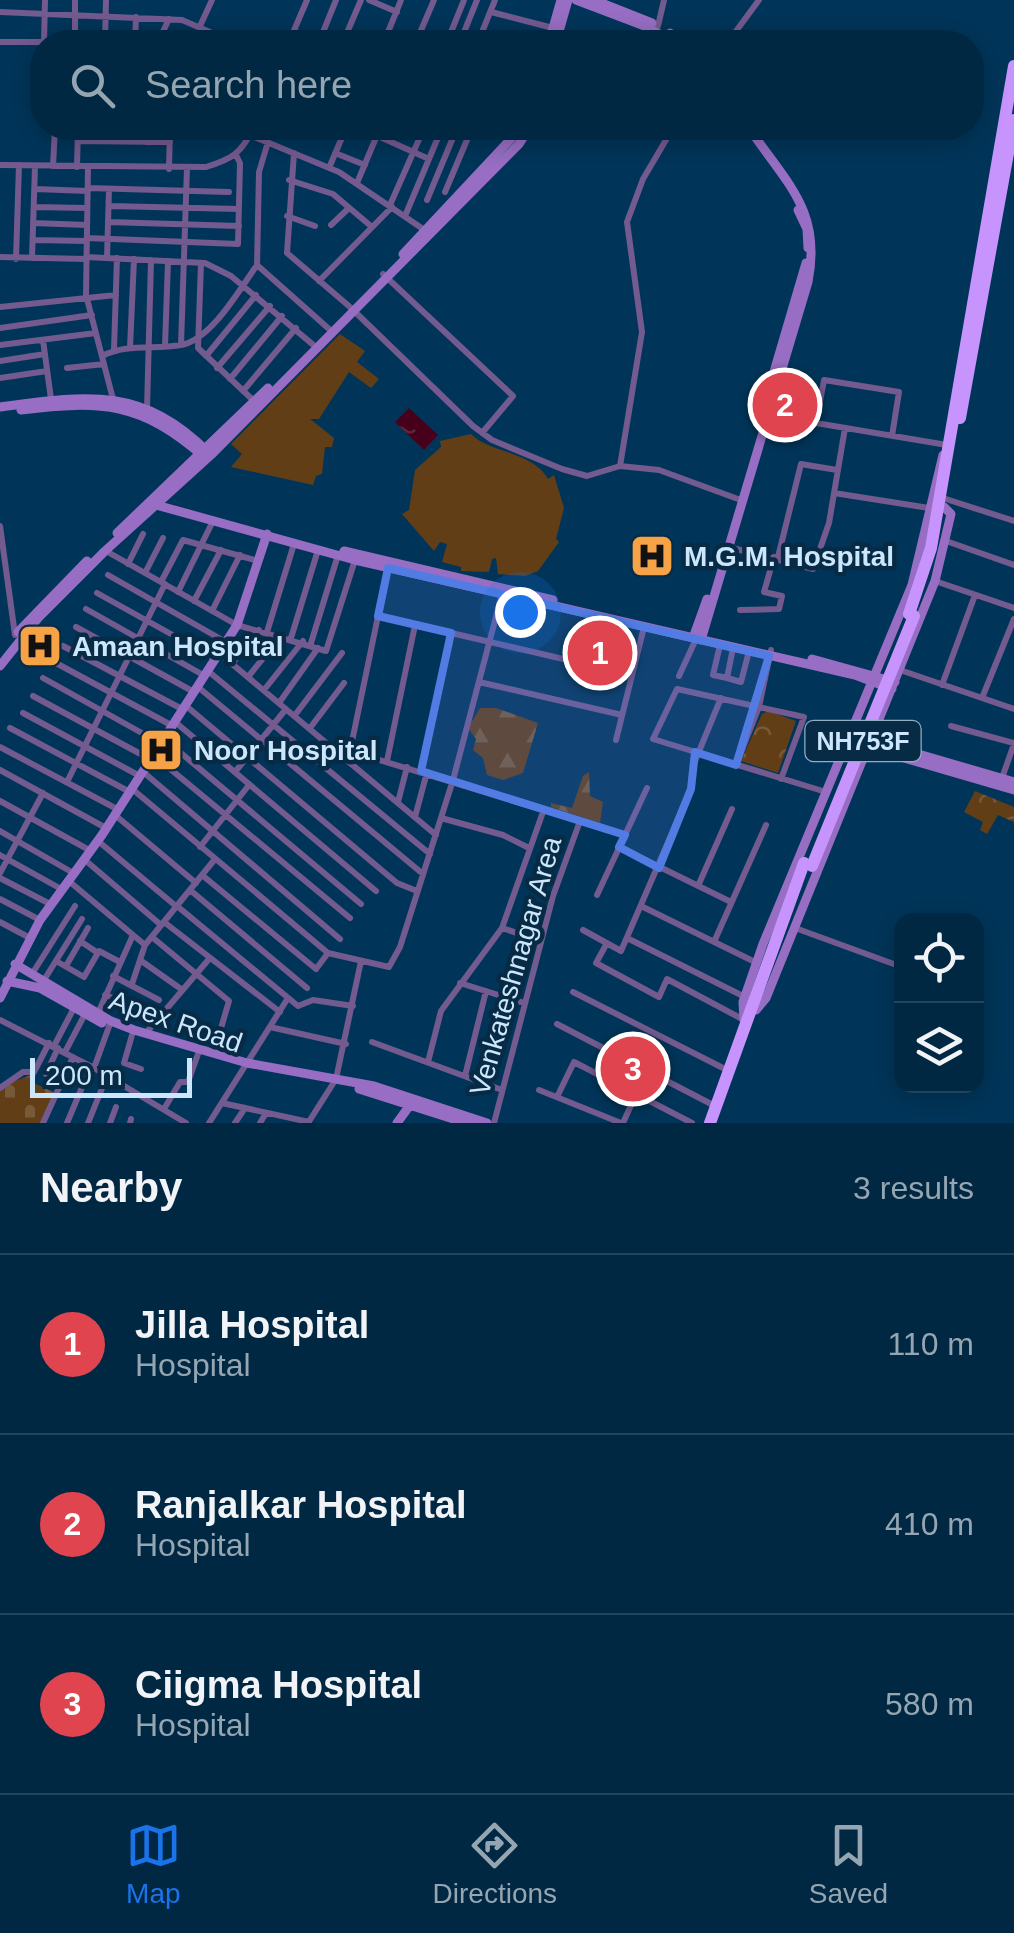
<!DOCTYPE html>
<html lang="en">
<head>
<meta charset="utf-8">
<style>
  :root { --surface:#002843; --page:#0a304a; --text:#f1f3f6; --muted:#95a6b2; --line:#22445c; --accent:#1a73e8 }
  body { margin:0; font-family:Helvetica,sans-serif; background:var(--page); color:var(--text) }
  .controls { position:absolute; right:30px; bottom:30px; display:grid; overflow:hidden; border-radius:20px; box-shadow:0 5px 25px #0003 }
  .controls button { width:90px; height:90px; display:grid; place-items:center; padding:0; border:0; border-bottom:2px solid var(--line); background:var(--surface); color:var(--text); font:50px sans-serif }
  .scale { position:absolute; left:30px; bottom:25px; width:162px; box-sizing:border-box; padding-left:10px; border:5px solid #cce6fc; border-top:0; font-size:28px; line-height:35px; white-space:nowrap; color:#cce6fc; -webkit-text-stroke:8px #082b45; paint-order:stroke }
  .you { position:absolute; left:520px; top:612px; width:35px; height:35px; margin:-25px; border:8px solid #fff; border-radius:50%; background:#1a73e8; box-shadow:0 0 0 15px #1a73e833 }
  .badge { display:grid; place-items:center; width:65px; height:65px; border-radius:50%; background:var(--accent); color:#fff; font-size:32px; font-weight:700 }
  .pin { position:absolute; translate:-50% -50%; border:5px solid #fff; box-shadow:0 2px 10px #0006 }
  .list { margin:0; padding:0; list-style:none }
  h2 { display:flex; justify-content:space-between; align-items:center; height:130px; margin:0; padding:0 40px; font-size:42px }
  h2 small { font-size:32px; font-weight:400; color:var(--muted) }
  .list li { display:grid; grid-template-columns:65px 1fr auto; gap:30px; align-items:center; box-sizing:border-box; height:180px; padding:0 40px; border-top:2px solid var(--line) }
  .list b { display:block; font-size:38px; white-space:nowrap }
  .list p { margin:0; font-size:32px; white-space:nowrap; color:var(--muted) }
  .list em { font-size:32px; font-style:normal; color:var(--muted) }
  .icon { flex:none; width:55px; height:55px; fill:none; stroke:currentColor; stroke-width:2; stroke-linecap:round; stroke-linejoin:round }
  .map { position:relative; flex:none; width:1014px; height:1123px; overflow:hidden }
  .search { position:absolute; background:var(--surface); box-shadow:0 5px 25px #0003; left:30px; right:30px; top:30px; height:110px; display:flex; align-items:center; gap:25px; box-sizing:border-box; padding:0 35px; border-radius:40px; color:var(--muted); font-size:38px }
  .sheet { height:670px; background:var(--surface) }
  nav { display:flex; justify-content:space-around; align-items:center; box-sizing:border-box; height:140px; border-top:2px solid var(--line); background:var(--surface); font-size:28px; color:var(--muted) }
  nav a { display:grid; justify-items:center; gap:5px }
  nav .on { color:var(--accent) }
  .map>svg:first-child { display:block }
  .forest { fill:url(#forest-firs) }
  .cemetery { fill:url(#cemetery-stones) }
  .park { fill:url(#park-crowns) }
  .garden { fill:#623e16 }
  .water { fill:url(#water-ripples) }
  .lines { fill:none; stroke-linecap:round; stroke-linejoin:round }
  .street { stroke:#735a8f; stroke-width:6 }
  .secondary { stroke:#976ec3; stroke-width:9 }
  .highway { stroke:#c694fc; stroke-width:12 }
  .highway-bridge { stroke:#c694fc; stroke-width:12 }
  .marked { fill:#527ce3; fill-opacity:0.2; stroke:#527ce3; stroke-width:8; stroke-linejoin:round }
  .labels { text-anchor:middle; stroke-width:9; stroke-linejoin:round; paint-order:stroke }
  .shield { fill:#082b45; stroke:#91aec5; stroke-width:2.5 }
  .shield-label { font-size:25px; font-weight:bold; fill:#cce6fc }
  .poi-label { font-size:28px; font-weight:bold; fill:#cce6fc; stroke:#082b45; text-anchor:start }
  .street-label { font-size:28px; fill:#cce6fc; stroke:#082b45 }
</style>
</head>
<body>
<div class="map">
<svg width="1014" height="1123" viewBox="0 0 1014 1123">
  <defs>
    <pattern id="forest-firs" width="22" height="20" patternUnits="userSpaceOnUse" patternTransform="scale(2.5)"><rect width="22" height="20" fill="#623e16"/><path d="M5 1l3.5 6h-7zM16 11l3.5 6h-7z" fill="#775a39"/></pattern>
    <pattern id="cemetery-stones" width="16" height="16" patternUnits="userSpaceOnUse" patternTransform="scale(2.5)"><rect width="16" height="16" fill="#623e16"/><path d="M2 7V4a2 2 0 0 1 4 0v3zM10 15v-3a2 2 0 0 1 4 0v3z" fill="#775a39"/></pattern>
    <pattern id="park-crowns" width="20" height="18" patternUnits="userSpaceOnUse" patternTransform="scale(2.5)"><rect width="20" height="18" fill="#623e16"/><path d="M2 6a3 3 0 1 1 6 0M12 15a3 3 0 1 1 6 0" fill="none" stroke="#775a39"/></pattern>
    <pattern id="water-ripples" width="26" height="14" patternUnits="userSpaceOnUse" patternTransform="scale(2.5)"><rect width="26" height="14" fill="#47001c"/><path d="M2 4q2-2 4 0t4 0M15 11q2-2 4 0t4 0" fill="none" stroke="#60253e"/></pattern>
  </defs>
  <rect width="100%" height="100%" fill="#003559"/>
  <path class="forest" d="M480,708H496L538,723L523,773L503,780L487,775L483,758L473,750L476,739L468,728Z
    M589,772L590,796L603,802L600,823L551,807V803L572,808L583,776Z"/>
  <path class="cemetery" d="M36,1073L34,1083L55,1093L43,1123H0V1087Z"/>
  <path class="park" d="M768,711L796,721L778,773L741,761L762,714Z
    M975,791L1014,807V822L998,815L987,834L980,830L983,822L964,812Z"/>
  <path class="garden" d="M340,334L365,351L357,362L379,379L371,388L349,372L319,419H310L334,438L332,447H325L322,474L316,476L313,485L231,467L242,454L231,444Z
    M471,434C489,453 532,451 548,479L554,475L564,508L556,539L559,542L538,571L525,576L498,574L496,558L492,559L489,572L461,571V567L442,562L447,544L440,542L434,551L402,514L409,510L415,470L441,447L440,441Z"/>
  <path class="water" d="M409,408L438,435L424,450L395,422Z"/>
  <g class="lines">
    <path class="street" d="M369,0L397,12
      M0,12L182,20L233,42
      M491,12L553,28
      M200,26L212,0
      M658,26L664,0
      M294,31L320,42
      M0,42H44
      M44,42L45,0
      M75,42V0
      M105,42L106,0
      M135,42L136,17
      M158,42L169,19
      M289,42L307,0
      M319,42L336,0
      M343,42L361,0
      M384,42L401,0
      M416,42L434,0
      M447,42L464,0
      M460,42L477,0
      M478,42L495,0
      M493,42H507
      M728,42L759,0
      M207,128L214,131
      M360,128L429,159
      M250,135L339,172L426,231
      M78,141L170,142
      M146,142V128
      M268,142L259,172L257,265L329,329
      M294,153L287,253L350,307L473,426L492,440L562,469L587,476L620,466L659,470L738,499
      M335,153L365,165
      M0,165L206,167C232,159 242,153 253,128
      M53,166L55,128
      M77,167L78,128
      M88,167L86,295L113,399
      M329,168L346,128
      M169,169L170,128
      M289,180L333,194L372,227
      M357,183L380,128
      M88,188L229,192
      M35,189L88,191
      M445,192L472,128
      M427,200L457,128
      M390,205L424,128
      M109,206L239,209
      M34,207L87,208
      M287,216L315,226
      M405,216L442,128
      M108,222L239,226
      M33,223L87,225
      M331,225L349,208
      M87,238L238,244L240,163L236,155
      M33,240L87,241
      M0,257L86,259
      M86,257L205,263L231,276L317,348
      M32,258L35,166
      M107,258L109,189
      M16,259L19,165
      M201,263L198,348L255,402
      M383,274L513,396L482,433
      M319,281L392,207
      M0,307L116,295
      M0,328L92,315
      M43,340L51,399
      M0,345L96,333
      M181,345L187,168
      M165,346L168,261
      M130,348L134,259
      M114,349L117,258
      M102,356C127,343 154,350 181,345C211,340 240,289 257,265
      M206,356L256,295
      M0,361L45,354
      M67,368L104,364
      M217,368L270,306
      M0,378L47,371
      M230,379L282,316
      M243,391L296,328
      M147,409L151,260
      M762,414L947,445
      M816,423L824,380L899,392L892,436
      M620,466L642,332L627,222L643,179L673,128
      M834,493L929,508
      M946,499L1014,521
      M0,526L15,635
      M946,541L1014,565
      M729,547L813,569L829,523L845,428
      M106,551L237,625L326,651L355,560
      M778,557L801,464L837,470
      M128,564L143,534
      M388,568L350,751L625,835
      M145,573L163,538
      M108,575L226,642
      M935,581L1014,608
      M161,582L183,540L258,561
      M178,592L212,523
      M97,593L216,659
      M194,601L221,550
      M86,609L205,676
      M740,610L779,609L782,596L764,592L774,557
      M212,611L240,555
      M378,616L632,675
      M76,627L194,692
      M267,632L294,544
      M291,638L318,550
      M311,643L338,555
      M720,645L713,675L727,678L733,648
      M63,646L182,709
      M219,653L436,835
      M54,662L171,725
      M232,664L259,630
      M900,670L1014,709
      M208,671L430,854
      M679,676L696,639
      M248,677L281,636
      M43,678L158,742
      M727,678L741,682L749,651
      M479,682L622,715
      M942,685L975,595
      M198,687L423,874
      M264,690L303,641
      M33,696L148,758
      M982,698L1014,619
      M279,703L318,648
      M185,705L397,883L417,891
      M23,713L138,775
      M295,715L342,653
      M174,721L376,891
      M951,726L1014,743
      M10,728L128,791
      M310,728L344,683
      M163,738L361,904
      M616,740L644,627
      M0,747L117,809
      M151,753L350,918
      M387,761L415,625
      M736,765L759,707L771,650
      M0,770L106,828
      M142,771L340,939
      M421,771L451,633
      M235,772L286,709
      M1002,778L1014,744
      M781,779L804,717L677,689L653,739L826,792
      M67,782L165,584
      M131,788L328,953L389,967L400,947L453,780L502,594
      M0,801L91,851
      M398,802L407,767
      M115,815L196,883
      M415,817L427,772
      M441,818L503,835L529,848
      M0,831L75,874
      M98,841L177,907
      M200,847L249,785
      M619,847L731,902
      M0,855L63,890
      M85,860L161,925
      M0,873L43,793
      M202,875L316,969L328,953
      M0,878L52,905
      M70,882L145,945
      M698,886L732,809
      M190,890L307,988
      M597,895L647,788
      M0,899L40,920
      M177,906L298,1006L313,1000L353,1006
      M641,906L757,963
      M0,922L30,938
      M164,922L280,1012
      M795,928L902,967
      M583,930L621,951L691,789L693,766L721,698
      M152,937L229,1001L214,1052
      M627,938L745,997
      M80,941L98,953
      M541,941L502,928L544,809
      M714,942L766,825
      M607,943L596,963L659,997L667,979L744,1020
      M140,960L181,989
      M56,961L84,977L99,951L118,961
      M66,966L88,928
      M32,974L75,906
      M113,976L159,1000
      M44,980L82,919
      M460,983L524,1003
      M132,984L145,945L215,859
      M573,992L727,1070
      M105,995L138,1007
      M98,1013L133,935
      M0,1020L94,1068L186,1123
      M557,1024L715,1106
      M270,1027L346,1044
      M146,1033L209,959
      M132,1035L124,1063L141,1069
      M372,1042L502,1090
      M54,1046L74,1008
      M65,1052L85,1014
      M428,1062L441,1011L502,928
      M94,1068L111,1021
      M46,1074L58,1048
      M465,1076L486,991
      M0,1088L23,1072H34L49,1043
      M539,1090L621,1123
      M636,1094L692,1123
      M557,1097L574,1062L636,1094L623,1123
      M222,1103L309,1122
      M164,1109L180,1082H188L198,1054
      M43,1123L73,1057
      M67,1123L91,1066
      M88,1123L107,1076
      M110,1123L116,1107
      M130,1123L131,1119
      M209,1123L288,998
      M235,1123L245,1108
      M260,1123L266,1113
      M308,1123L336,1079L361,961
      M494,1123L553,896L580,821"/>
    <path class="secondary" d="M576,0L642,25L675,42
      M594,0L652,23
      M670,33L685,42
      M549,42L561,0
      M556,42L568,0
      M798,210L807,229L808,248
      M403,254L521,128
      M764,406L806,263
      M0,407C88,395 142,386 209,453
      M21,410C102,400 141,402 204,457
      M149,503L355,560L855,675L892,689
      M117,533L268,388
      M344,551L553,600
      M18,632L87,561
      M693,638L707,599
      M701,640L808,282C822,211 787,184 749,128
      M812,659L895,682
      M0,666L39,617L105,551L211,455L519,144L529,128
      M867,739L1014,782
      M863,746L1014,790
      M15,964L111,1021L134,1030L247,1063L374,1086L487,1123
      M7,981L40,988L102,1023
      M0,998L40,920L102,835L237,625L267,534
      M756,1010L766,998L935,581L951,514L944,507
      M744,1020L743,1002L763,944L912,585L943,455
      M359,1089L466,1123
      M397,1123L413,1101"/>
    <path class="highway" d="M960,418L1014,120
      M909,614L931,548L1014,66
      M710,1123L804,863"/>
    <path class="highway-bridge" d="M812,866L914,616"/>
  </g>
  <path class="marked" d="M388,568L769,656L736,765L695,752L691,789L659,868L619,847L625,835L421,771L451,633L378,616Z"/>
  <defs>
    <symbol id="hospital-square" viewBox="-11 -11 22 22"><rect x="-9" y="-9" width="18" height="18" rx="4" fill="#f6a247" stroke="#082b45"/><path d="M-5-5h3v3.5h4V-5h3V5h-3V1.5h-4V5h-3Z" fill="#111"/></symbol>
  </defs>
  <g fill-rule="evenodd">
    <use href="#hospital-square" x="627" y="531" width="50" height="50"/>
    <use href="#hospital-square" x="15" y="621" width="50" height="50"/>
    <use href="#hospital-square" x="136" y="725" width="50" height="50"/>
  </g>
  <g class="labels">
    <rect class="shield" x="805.5" y="721" width="115" height="40" rx="8"/>
    <g class="shield-label">
      <text x="863" y="750">NH753F</text>
    </g>
    <g class="poi-label">
      <text x="684" y="566">M.G.M. Hospital</text>
      <text x="72" y="656">Amaan Hospital</text>
      <text x="194" y="760">Noor Hospital</text>
    </g>
    <g class="street-label">
      <text transform="translate(515 966) rotate(-74)" y="10">Venkateshnagar Area</text>
      <text transform="translate(176 1021) rotate(19)" y="10">Apex Road</text>
    </g>
  </g>
</svg>
<div class="controls">
<button><svg class="icon" aria-label="locate" viewBox="0 0 24 24"><circle cx="12" cy="12" r="6"/><path d="M12 2v4M12 18v4M2 12h4M18 12h4"/></svg></button>
<button><svg class="icon" aria-label="layers" viewBox="0 0 24 24"><path d="M12 4l9 5-9 5-9-5zM3 14l9 5 9-5"/></svg></button>
</div>
<div class="scale">200 m</div>
<div class="you"></div>
<div class="pin badge" style="left:600px;top:653px;background:#e0444e">1</div>
<div class="pin badge" style="left:785px;top:405px;background:#e0444e">2</div>
<div class="pin badge" style="left:633px;top:1069px;background:#e0444e">3</div>
<div class="search"><svg class="icon" aria-label="search" viewBox="0 0 24 24"><circle cx="10" cy="10" r="6"/><path d="M15 15l6 6"/></svg>Search here</div>
</div>
<section class="sheet">
<h2>Nearby<small>3 results</small></h2>
<ul class="list">
<li><span class="badge" style="background:#e0444e">1</span><div><b>Jilla Hospital</b><p>Hospital</p></div><em>110 m</em></li>
<li><span class="badge" style="background:#e0444e">2</span><div><b>Ranjalkar Hospital</b><p>Hospital</p></div><em>410 m</em></li>
<li><span class="badge" style="background:#e0444e">3</span><div><b>Ciigma Hospital</b><p>Hospital</p></div><em>580 m</em></li>
</ul>
</section>
<nav>
<a class="on"><svg class="icon" aria-label="map" viewBox="0 0 24 24"><path d="M3 6l6-2 6 2 6-2v14l-6 2-6-2-6 2zM9 4v14M15 6v14"/></svg>Map</a>
<a><svg class="icon" aria-label="directions" viewBox="0 0 24 24"><path d="M12 3l9 9-9 9-9-9zM9 14v-3h6M13 9l2 2-2 2"/></svg>Directions</a>
<a><svg class="icon" aria-label="saved" viewBox="0 0 24 24"><path d="M7 4h10v16l-5-4-5 4z"/></svg>Saved</a>
</nav>
</body>
</html>
